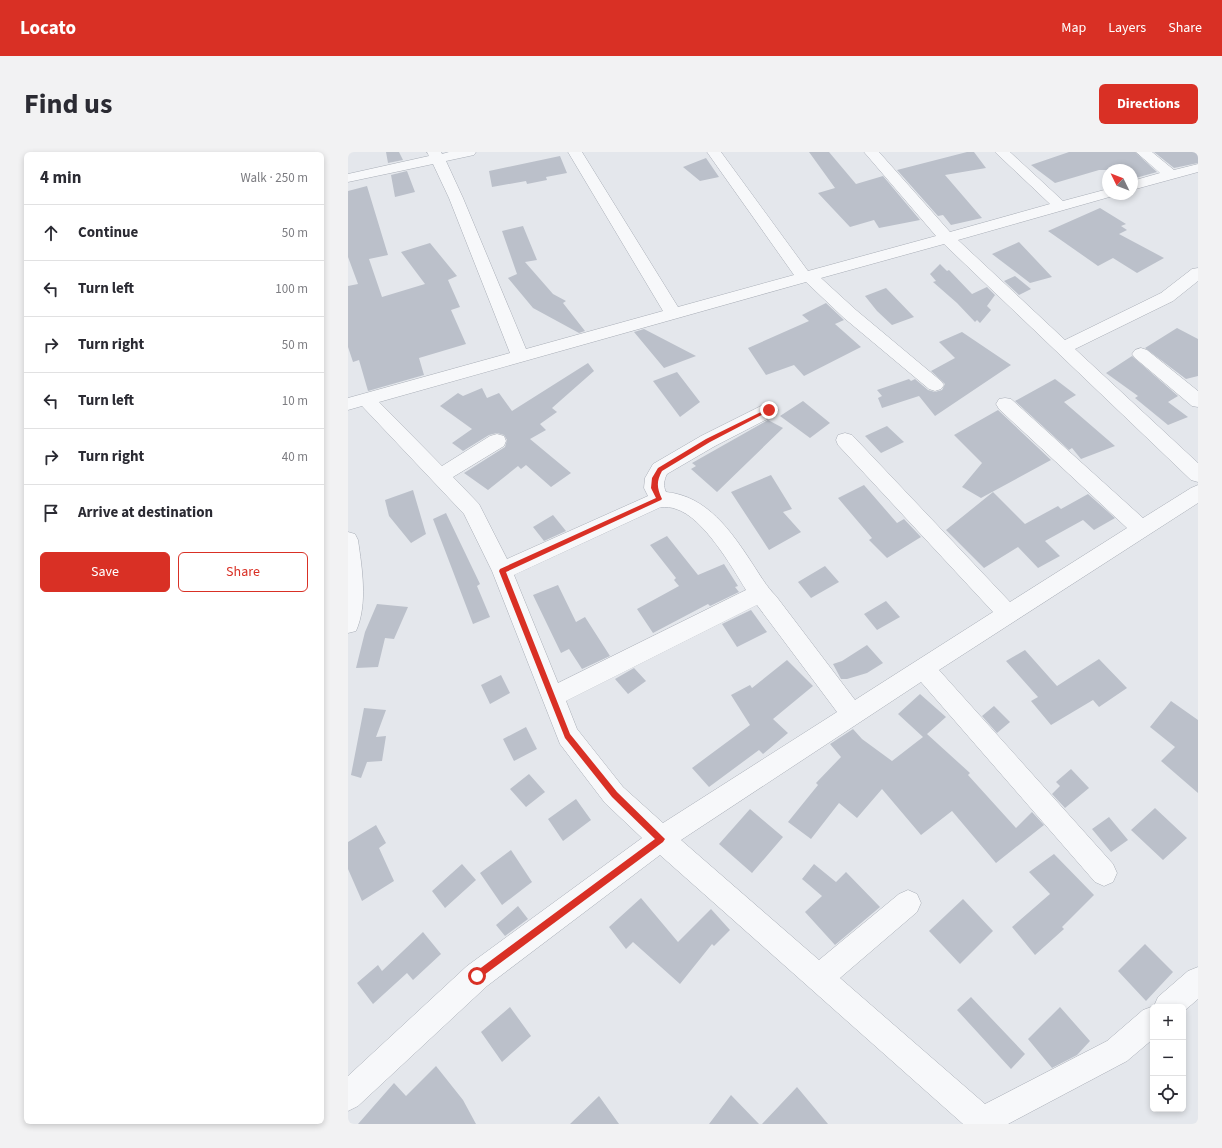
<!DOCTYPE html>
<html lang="en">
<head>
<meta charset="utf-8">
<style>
  :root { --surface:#fff; --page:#f2f2f3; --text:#2b2b33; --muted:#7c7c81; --line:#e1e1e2; --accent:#d93025 }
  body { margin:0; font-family:"Source Sans 3",sans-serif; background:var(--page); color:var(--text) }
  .controls { position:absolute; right:12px; bottom:12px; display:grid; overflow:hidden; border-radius:6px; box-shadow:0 2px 6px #0003 }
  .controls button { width:36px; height:36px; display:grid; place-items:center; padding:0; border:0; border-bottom:1px solid var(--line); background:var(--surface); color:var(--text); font:20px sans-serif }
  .compass { position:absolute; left:754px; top:12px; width:36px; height:36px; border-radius:50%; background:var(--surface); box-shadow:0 2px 6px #0003; rotate:313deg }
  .stop { position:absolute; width:12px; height:12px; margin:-9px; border:3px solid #d93025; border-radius:50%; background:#fff }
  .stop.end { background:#d93025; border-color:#fff; box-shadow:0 1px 4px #0008 }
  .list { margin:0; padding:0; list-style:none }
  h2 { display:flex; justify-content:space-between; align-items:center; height:52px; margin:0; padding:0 16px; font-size:17px }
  h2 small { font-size:13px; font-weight:400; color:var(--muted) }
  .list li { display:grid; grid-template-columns:26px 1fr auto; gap:12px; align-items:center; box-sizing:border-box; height:56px; padding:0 16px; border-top:1px solid var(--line) }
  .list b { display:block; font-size:15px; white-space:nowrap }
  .list em { font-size:13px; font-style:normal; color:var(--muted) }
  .actions { display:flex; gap:8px; padding:12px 16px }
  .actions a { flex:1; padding:9px 0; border:1px solid var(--accent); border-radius:6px; text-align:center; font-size:14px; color:var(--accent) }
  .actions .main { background:var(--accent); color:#fff }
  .icon { flex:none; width:22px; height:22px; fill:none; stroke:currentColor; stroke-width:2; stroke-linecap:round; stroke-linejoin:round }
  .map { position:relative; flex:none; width:850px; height:972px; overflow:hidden; border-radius:6px }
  header { display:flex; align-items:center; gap:24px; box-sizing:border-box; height:56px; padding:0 20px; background:var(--accent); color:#fff }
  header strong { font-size:19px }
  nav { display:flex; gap:22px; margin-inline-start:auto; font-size:14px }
  .intro { display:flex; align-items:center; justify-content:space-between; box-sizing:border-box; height:96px; padding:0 24px }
  h1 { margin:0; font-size:28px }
  .button { padding:10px 18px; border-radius:6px; background:var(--accent); color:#fff; font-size:14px; font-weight:700 }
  main { display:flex; gap:24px; padding:0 24px }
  aside { flex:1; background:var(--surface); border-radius:6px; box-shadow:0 2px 6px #0003 }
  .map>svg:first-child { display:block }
  .building { fill:#bbc0ca }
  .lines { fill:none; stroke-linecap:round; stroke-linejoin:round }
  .minor-casing { stroke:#a9aeb7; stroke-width:1 }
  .minor { fill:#f7f8fa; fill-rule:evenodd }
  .route { fill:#d93025 }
</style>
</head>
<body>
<header>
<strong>Locato</strong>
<nav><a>Map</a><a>Layers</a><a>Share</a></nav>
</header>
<div class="intro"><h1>Find us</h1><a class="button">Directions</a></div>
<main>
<aside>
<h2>4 min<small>Walk · 250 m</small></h2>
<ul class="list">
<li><svg class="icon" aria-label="ahead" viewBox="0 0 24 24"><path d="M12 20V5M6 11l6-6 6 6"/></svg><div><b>Continue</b></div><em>50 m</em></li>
<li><svg class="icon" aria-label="left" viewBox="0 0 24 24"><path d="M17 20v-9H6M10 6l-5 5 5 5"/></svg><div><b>Turn left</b></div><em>100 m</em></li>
<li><svg class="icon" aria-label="right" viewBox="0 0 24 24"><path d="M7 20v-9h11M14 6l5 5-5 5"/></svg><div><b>Turn right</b></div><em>50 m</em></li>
<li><svg class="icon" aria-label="left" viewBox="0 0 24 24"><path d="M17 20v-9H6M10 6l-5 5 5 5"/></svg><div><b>Turn left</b></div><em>10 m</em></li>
<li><svg class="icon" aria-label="right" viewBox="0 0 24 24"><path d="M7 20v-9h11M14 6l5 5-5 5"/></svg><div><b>Turn right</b></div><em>40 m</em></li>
<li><svg class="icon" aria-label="arrive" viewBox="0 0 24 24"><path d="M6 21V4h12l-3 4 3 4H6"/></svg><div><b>Arrive at destination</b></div></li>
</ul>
<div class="actions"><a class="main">Save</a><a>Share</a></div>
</aside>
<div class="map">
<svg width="850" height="972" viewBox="0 0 850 972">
  <rect width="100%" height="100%" fill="#e4e7ec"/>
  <path class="building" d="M38,0H51L55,8L40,11Z
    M461,0H481L508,32L535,24L572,68L531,76L526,68L502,75L470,41L487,36Z
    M619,0H626L638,16L597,23L634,66L603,73L595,63L590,64L549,18Z
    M721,0H787L809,20L784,27V18H751L707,31L683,13Z
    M806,0H850V11L826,16Z
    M212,4L219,21L198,25L199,28L179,32L178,29L144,35L141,19Z
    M358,6L371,25L352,29L335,15Z
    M59,19L67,40L47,45L43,23Z
    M19,34L40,103L21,107L34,145L77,132L53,100L82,91L109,124L100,128L112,155L103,158L118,192L71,206L76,223L20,239L11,208L5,210L0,195V134L10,132L0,105V39Z
    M752,56L778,72L773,74L779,78L771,82L816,106L789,121L765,106L750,114L700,79Z
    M175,74L189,108L177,110L205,142L218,149L215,151L237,179L231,181L185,156L160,126L169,122L154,79Z
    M671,90L704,125L682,131L644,102Z
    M592,112L599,119L601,118L624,142L639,135L648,144L647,143L639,154L643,158L632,171L629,168L627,170L609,151L585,130L588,129L582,122Z
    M667,124L683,137L671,143L656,129Z
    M538,136L566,165L544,173L529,159L517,144Z
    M478,151L496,168L487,172L513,195L456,224L446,213L418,223L400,196L461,169L454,163Z
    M829,176L850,187V224L838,227L797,196Z
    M296,177L348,204L316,216L286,180Z
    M614,180L663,213L587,264L571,244L534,256L530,246L534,244L529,238L561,227L563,229L567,227L580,238L587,240L594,238L597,232L583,219L607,206L591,190Z
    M784,204L830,244L820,250L840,265L820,273L787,246L790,244L758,221Z
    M240,211L246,219L204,256L209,260L192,272L198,278L182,287L223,321L203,335L178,313L173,317L170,314L140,338L116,321L157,295L159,288L156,283L149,281L141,283L115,299L104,291L124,277L92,254L110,241L115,244L134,236L139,246L151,241L164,259Z
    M329,220L352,250L332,265L305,229Z
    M707,227L728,243L716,250L767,294L733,307L724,296L721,298L667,249Z
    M455,249L482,271L462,286L432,264Z
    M650,258L703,308L633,346L614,335L634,311L606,283Z
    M420,268L435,276L369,340L343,317L348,314L344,311Z
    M539,274L556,290L533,301L517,284Z
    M423,323L444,357L435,360L453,380L421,398L383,340Z
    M516,333L549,371L556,367L573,385L539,406L521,388L524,386L490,346Z
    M65,338L78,382L63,391L41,364L37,348Z
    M645,340L677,372L710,354L713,357L740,342L767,366L746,378L735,368L697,389L712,404L690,416L670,395L636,416L598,378Z
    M98,361L132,432L129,434L142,465L125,472L85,367Z
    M205,363L218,379L196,389L185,375Z
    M319,384L350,423L376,412L390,434L387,435L391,440L362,454L360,452L305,481L289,457L331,434L326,428L328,426L302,393Z
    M477,414L491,430L463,446L450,430Z
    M210,433L228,470L237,465L262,504L234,517L221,497L213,501L185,443Z
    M538,449L552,465L529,478L516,462Z
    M29,452L60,455L46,487L37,486L30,515L8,516L17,480Z
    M403,458L419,480L389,495L374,472Z
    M519,493L535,511L519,521L499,527H493L485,512L494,509Z
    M677,498L709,534L751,507L779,536L751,555L745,548L703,573L683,549L690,545L658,509Z
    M439,508L465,534L425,567L440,581L415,602L411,598L361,635L344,616L402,573L383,543L402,533L404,536Z
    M286,516L298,529L280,542L267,527Z
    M153,523L162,541L142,552L133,533Z
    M572,542L598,565L579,582L622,621L620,623L668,676L684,660L696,673L648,711L604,659L573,683L534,637L509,666L491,651L463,687L440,670L470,633L468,631L493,605L482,592L505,577L514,587L544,609L575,585L550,562Z
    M823,549L850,568V641L813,609L827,595L802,575Z
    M646,554L662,570L649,581L634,564Z
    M16,556L38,558L28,585L38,584L34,609L19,610L13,626L3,623Z
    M178,575L189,597L166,609L155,587Z
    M723,617L741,636L717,656L704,642L712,634L708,630Z
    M181,622L197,640L178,655L162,637Z
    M228,647L243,668L215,689L200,667Z
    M807,656L839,686L815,708L783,678Z
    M402,657L435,685L404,721L371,692Z
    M761,665L780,688L763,700L744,677Z
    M28,673L38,691L31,696L46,729L14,749L0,717V690Z
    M163,698L184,730L154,753L132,721Z
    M706,702L746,743L714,775L716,777L687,803L664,775L702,742L681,720Z
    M114,712L128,728L97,756L84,739Z
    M466,712L488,730L498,720L532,755L487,793L457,760L474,744L454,727Z
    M293,746L330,790L363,757L382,778L366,794L364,792L332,832L285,790L278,797L261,775Z
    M615,747L645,779L612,812L581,779Z
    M170,754L180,767L157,784L148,773Z
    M75,780L93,802L65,828L59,821L25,852L9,831L30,813L34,819Z
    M797,792L825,820L798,849L770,819Z
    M623,845L677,902L663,917L609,858Z
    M162,855L183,884L154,910L133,880Z
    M712,855L742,889L729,903L704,916L680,887Z
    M88,914L115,948L128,972H10L46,931L58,944Z
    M449,935L480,972H414Z
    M383,943L411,972H361Z
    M251,944L271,972H222Z"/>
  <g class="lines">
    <defs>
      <path id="minor" d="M79,0H93L94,2L101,0H128L126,3L98,9L115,46L178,197L315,159L220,0H234L330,155L446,123L359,0H373L460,119L588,84L516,0H531L602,80L702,52L647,0H662L715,49L760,37V42H767L765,44L610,88L717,188L813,141L844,117L850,116V129L825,149L727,197L850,311V330L843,328L596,92L473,126L508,158L593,229L596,233L593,237L587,239L581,237L496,166L458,130L31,250L94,314L142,284L149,282L156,284L158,289L156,294L105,325L131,352L159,407L300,344L296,336L297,326L305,312L353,284L415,253L421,251L427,253L430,258L427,263L367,294L319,322C316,328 315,334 318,340C359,344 383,379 404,411C412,423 418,434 428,444L507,548L645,460L490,293L488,288L490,283L497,281L504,283L662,450L779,376L651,257L648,252L651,247L657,246L663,247L795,366L843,336L850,333V351L591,518L765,712L769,721L765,730L756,734L747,730L573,530L333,688L471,808L551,742L560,738L569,742L573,751L569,760L492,826L637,952L759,889L795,858L806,854L810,845L840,819L850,815V847L835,860V855H805V887L779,909L660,972H615L312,703L139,834L10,954L0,959V924L119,814L294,686L257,651L212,592L144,419L116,362L14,254L0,258V246L162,201L101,46L85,12L0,30V22L81,4ZM313,355C318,355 323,355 328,357C355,365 384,415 398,438L210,531L166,423ZM409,453L489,560L315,671L275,635L229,577L218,549Z
        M788,0H804L826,18L850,12V20L784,38V29L812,21Z
        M793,196L799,198L850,239V255L844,254L787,206L784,202L787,198Z
        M0,380L7,382L10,388C14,416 20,452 8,479L0,481Z"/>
    </defs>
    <use href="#minor" class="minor-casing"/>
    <use href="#minor" class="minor"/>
  </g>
  <path class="route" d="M419,257L423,258L362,290L314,319C308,330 309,336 314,347L313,348L158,420L222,582L269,640L317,687L315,690L132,826H126V821L307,687L264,645L217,586L151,419L152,417L308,346L303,336L304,326L310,316L358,287Z"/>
</svg>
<div class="controls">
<button>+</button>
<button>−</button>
<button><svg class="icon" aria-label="locate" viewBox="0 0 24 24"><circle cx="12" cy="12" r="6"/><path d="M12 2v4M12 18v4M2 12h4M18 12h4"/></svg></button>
</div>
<svg class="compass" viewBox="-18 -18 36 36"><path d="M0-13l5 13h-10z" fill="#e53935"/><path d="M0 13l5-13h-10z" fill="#7c7c81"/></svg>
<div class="stop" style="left:129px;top:824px"></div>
<div class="stop end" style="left:421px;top:258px"></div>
</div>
</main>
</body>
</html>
